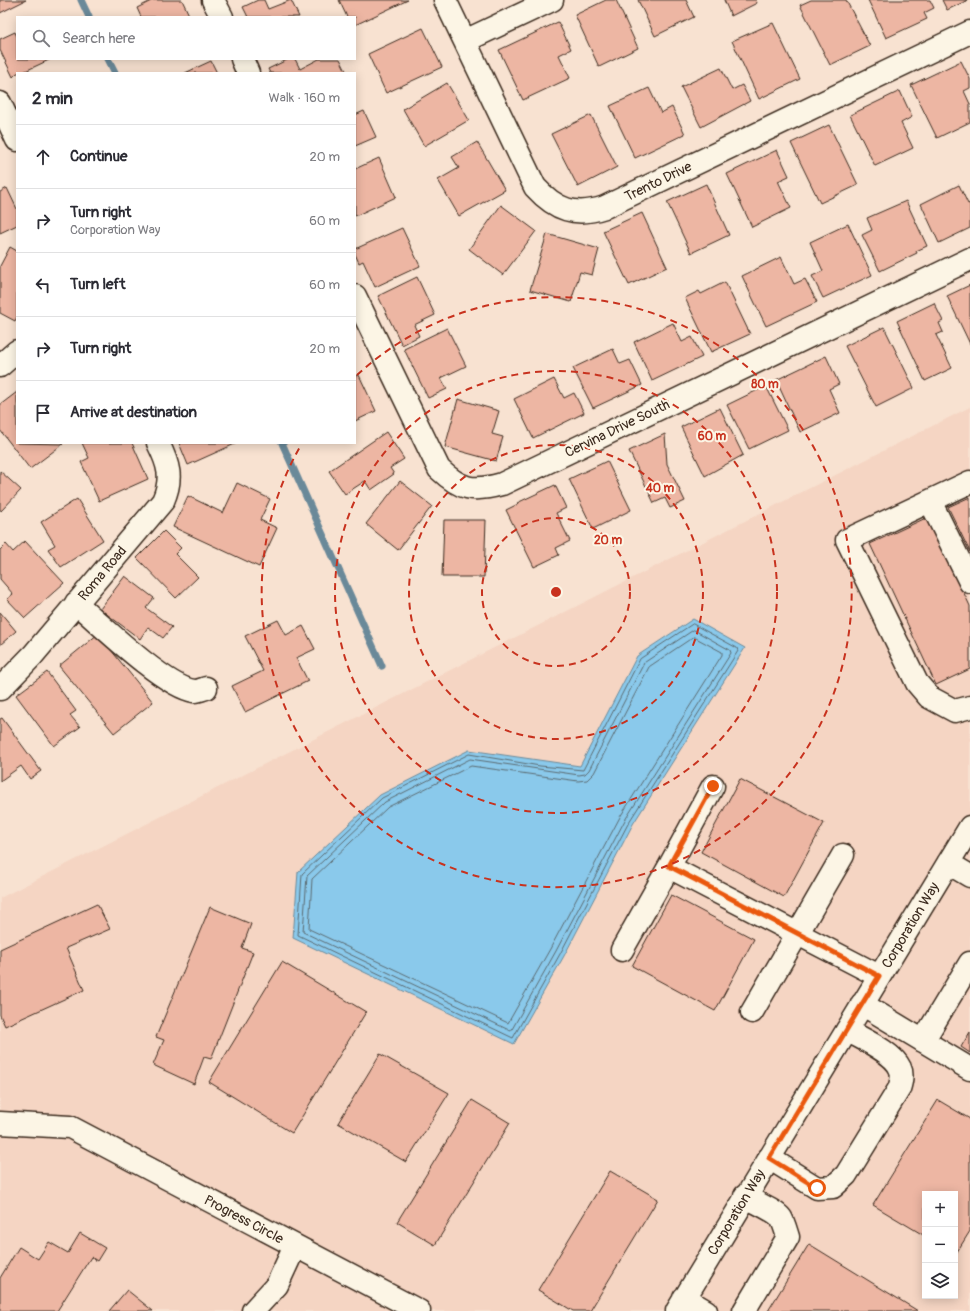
<!DOCTYPE html>
<html lang="en">
<head>
<meta charset="utf-8">
<style>
  :root { --surface:#fff; --page:#f7f7f7; --text:#2b2b33; --muted:#7c7c81; --line:#e1e1e2 }
  body { margin:0; font-family:Pangolin,sans-serif; background:var(--page); color:var(--text) }
  .controls { position:absolute; right:12px; bottom:12px; display:grid; overflow:hidden; border-radius:0px; box-shadow:0 2px 10px #0003 }
  .controls button { width:36px; height:36px; display:grid; place-items:center; padding:0; border:0; border-bottom:1px solid var(--line); background:var(--surface); color:var(--text); font:20px sans-serif }
  .stop { position:absolute; width:12px; height:12px; margin:-9px; border:3px solid #ea580c; border-radius:50%; background:#fff }
  .stop.end { background:#ea580c; border-color:#fff; box-shadow:0 1px 4px #0008 }
  .list { margin:0; padding:0; list-style:none }
  h2 { display:flex; justify-content:space-between; align-items:center; height:52px; margin:0; padding:0 16px; font-size:17px }
  h2 small { font-size:13px; font-weight:400; color:var(--muted) }
  .list li { display:grid; grid-template-columns:26px 1fr auto; gap:12px; align-items:center; box-sizing:border-box; height:64px; padding:0 16px; border-top:1px solid var(--line) }
  .list b { display:block; font-size:15px; white-space:nowrap }
  .list p { margin:0; font-size:13px; white-space:nowrap; color:var(--muted) }
  .list em { font-size:13px; font-style:normal; color:var(--muted) }
  .icon { flex:none; width:22px; height:22px; fill:none; stroke:currentColor; stroke-width:2; stroke-linecap:round; stroke-linejoin:round }
  .map { position:relative; flex:none; width:970px; height:1311px; overflow:hidden }
  .search { position:absolute; background:var(--surface); box-shadow:0 2px 10px #0003; left:16px; top:16px; width:340px; height:44px; display:flex; align-items:center; gap:10px; box-sizing:border-box; padding:0 14px; border-radius:0px; color:var(--muted); font-size:15px }
  .panel { position:absolute; background:var(--surface); box-shadow:0 2px 10px #0003; left:16px; top:72px; width:340px; height:372px; border-radius:0px }
  .map>svg:first-child { display:block }
  .built { fill:#f5d5c3; fill-rule:evenodd }
  .water { fill:#8ac9eb; stroke:#6a8999 }
  .lines { fill:none; stroke-linecap:round; stroke-linejoin:round }
  .shore { stroke:#5b6a70; stroke-width:1 }
  .stream { stroke:#6a8999; stroke-width:7 }
  .building { fill:#edb6a3; stroke:#3b2a1e }
  .minor-casing { stroke:#3b2a1e; stroke-width:25 }
  .minor { stroke:#fcf5e5; stroke-width:22 }
  .route { stroke:#ea580c; stroke-width:5 }
  .ring { fill:none; stroke:#c8321e; stroke-width:2; stroke-dasharray:7 5 }
  .labels { text-anchor:middle; stroke-width:4; stroke-linejoin:round; paint-order:stroke }
  .street-label { font-size:14px; fill:#3b2a1e; stroke:#fcf5e5 }
  .centre { fill:#c8321e; stroke:#fcf5e5; stroke-width:2 }
  .ring-label { font-size:12px; text-anchor:middle; font-weight:bold; fill:#c8321e; stroke:#fcf5e5; stroke-width:4; stroke-linejoin:round; paint-order:stroke }
</style>
</head>
<body>
<div class="map">
<svg width="970" height="1311" viewBox="0 0 970 1311">
  <rect width="100%" height="100%" fill="#f8e2d1"/>
  <filter id="ink" filterUnits="userSpaceOnUse"><feTurbulence type="fractalNoise" baseFrequency=".025" numOctaves="2"/><feDisplacementMap in="SourceGraphic" scale="8" xChannelSelector="R" yChannelSelector="G"/><feConvolveMatrix kernelMatrix="1 2 1 2 8 2 1 2 1" color-interpolation-filters="sRGB"/></filter>
  <g filter="url(#ink)">
    <path class="built" d="M970,407V1311H0V898ZM693,619L633,824L564,956L514,1044L541,762L581,766L637,656ZM925,1194H955V1296H925Z"/>
    <path class="water" d="M693,619L745,648L633,824L564,956L514,1044L293,938L298,872L380,795L469,750L580,766L637,656Z"/>
    <g class="lines">
      <path class="shore" d="M693,624L737,648L738,651L629,822L560,954L513,1038L298,935L302,874L382,798L469,754L540,766L583,770L640,659Z
        M694,630L730,650L731,653L625,820L556,951L511,1031L303,932L307,876L385,802L470,759L579,775L585,774L589,770L644,663Z
        M694,637L722,652V655L620,817L550,949L508,1023L309,929L312,879L388,807L471,766L578,781L587,780L594,773L649,667Z"/>
      <path class="stream" d="M81,0L89,17
        M108,59L115,73
        M282,443L382,666"/>
    </g>
    <path class="building" d="M0,0H26L0,13Z
      M153,0H182L190,17H141L137,8Z
      M258,0H264L268,9L291,0L299,17H248L243,7Z
      M339,0H408L355,25V17H347Z
      M606,0H616L638,48L599,67L575,15Z
      M638,0H686L694,17L655,36Z
      M724,0H756L757,3L731,16Z
      M811,0H846L870,46L830,65L800,5Z
      M868,0H930L934,8L924,13L927,19L886,38Z
      M942,0H968L947,10Z
      M558,22L571,49L559,55L570,78L523,100L499,50Z
      M773,23L800,79L759,99L732,41Z
      M423,28L442,67L386,93L368,54Z
      M15,32L17,37V59H51L21,73H17L13,77L0,50V39Z
      M289,59H295L300,69L319,59H340L347,73H270L268,69Z
      M211,61L217,73H185Z
      M961,61L970,79V88L964,91L970,104V122L937,138L911,85Z
      M721,68L732,90L742,85L750,101L701,127L681,87Z
      M447,83L469,120L424,146L403,109Z
      M649,88L661,113L672,107L685,134L635,158L610,106Z
      M900,91L912,117L901,123L913,148L875,166L850,115Z
      M364,111L376,137L355,146V115Z
      M591,115L617,167L578,187L551,134Z
      M829,125L858,185L820,203L791,143Z
      M477,142L505,190L459,216L438,180L459,168L452,157Z
      M777,150L789,176L778,181L791,208L752,227L727,174Z
      M379,158L396,197L355,216V169Z
      M706,184L729,235L691,253L667,202Z
      M959,185L968,204L970,203V228L939,243L921,204Z
      M7,188L17,209V225L0,233V192Z
      M906,201L927,246L916,251L917,253L880,271L862,235L872,230L867,218Z
      M501,205L536,231L503,275L469,249Z
      M642,213L667,267L629,285L603,231Z
      M848,224L872,275L823,298L812,276L823,271L810,242Z
      M402,228L420,266L375,287L363,261L359,263L355,254V249Z
      M547,234L599,249L592,275L580,272L571,302L530,290Z
      M10,247L17,251V317L15,321L0,313V266Z
      M781,257L794,284L805,279L817,302L766,326L742,276Z
      M417,277L435,315L414,325L419,336L402,345L378,296Z
      M725,282L750,334L711,352L685,298L699,291L701,294Z
      M970,285V344L947,296Z
      M934,303L943,321L939,323L943,332L936,335L952,368L925,381L897,321Z
      M673,323L682,342L692,337L702,357L652,381L634,342Z
      M884,327L914,388L876,407L845,346Z
      M447,328L466,366L441,378L447,389L428,398L404,349Z
      M613,349L620,364L630,360L642,385L593,408L573,368Z
      M826,356L839,384L829,389L840,413L800,432L776,380Z
      M359,375L376,411L355,421V376Z
      M554,379L564,398L574,393L584,413L533,438L514,399Z
      M766,386L788,430L749,449L727,405Z
      M17,392V443L63,444L30,469L0,430V405Z
      M458,399L499,411L492,434L503,437L496,461L445,447Z
      M720,408L743,455L705,476L681,427Z
      M386,432L404,459L390,468L394,474L371,490L365,481L345,494L329,471Z
      M665,434L667,464L685,501L670,508L665,498L654,503L629,451Z
      M82,443H132L148,479L99,501L81,462L89,458Z
      M179,443H237L188,465Z
      M607,461L631,510L593,529L569,479Z
      M0,471L21,490L1,511L0,509Z
      M400,481L432,506L398,550L366,524Z
      M237,483L270,499L260,520L277,528L259,567L173,527L188,496L223,513Z
      M555,485L566,508L556,513L570,541L556,548L559,555L534,567L506,510L518,504L517,503Z
      M970,497V552L948,507Z
      M77,499L103,540L61,567L48,549L55,545L41,522Z
      M928,517L970,606V669L936,685L870,544Z
      M444,520H486L484,577H442Z
      M164,531L181,548L175,554L198,577L176,598L137,558Z
      M25,541L64,583L25,618L7,599L13,594L0,579V550L6,544L13,552Z
      M125,576L154,598L146,608L172,627L163,638L148,627L140,639L100,609Z
      M0,612L16,631L0,645Z
      M278,620L286,635L303,626L315,649L296,658L308,681L245,712L232,686L263,671L245,636Z
      M98,634L153,702L114,733L59,666Z
      M47,672L76,711L70,715L80,727L54,746L16,695Z
      M2,718L41,771L30,779L21,766L0,781V719Z
      M740,779L824,823L784,897L701,852Z
      M671,895L754,939L715,1011L632,966Z
      M97,904L110,929L66,948L84,990L5,1026L0,1015V949Z
      M210,907L251,924L242,948L253,952L211,1059L204,1057L194,1084L153,1065L164,1040L156,1037Z
      M282,962L366,1012L292,1133L209,1082Z
      M970,1032V1053L961,1047Z
      M380,1054L449,1093L406,1162L338,1123Z
      M472,1100L510,1123L435,1245L397,1222Z
      M938,1100L970,1119V1231L955,1255V1194H925V1236L873,1205Z
      M610,1171L658,1199L590,1311H573L538,1290Z
      M80,1233L105,1248L97,1261L91,1257L57,1311H0V1278L19,1247L38,1259L49,1242L68,1253Z
      M809,1244L918,1311H768Z
      M127,1290L153,1311H109Z"/>
    <g class="lines">
      <defs>
        <path id="minor" d="M213,0L222,17
          M445,0L535,187C556,210 575,217 605,207L970,32
          M465,41L552,0
          M242,59L248,73
          M0,103L17,140
          M355,296L439,469C461,490 473,492 502,484L970,259
          M0,366L17,351
          M970,482L847,540L917,683L929,697L955,711L970,707
          M930,501L970,582
          M76,603C101,625 165,687 194,691C198,691 203,689 206,688
          M0,689L33,655L163,501C173,478 169,465 158,443
          M713,786L669,867L879,976
          M948,863L970,876
          M622,950L669,867
          M862,1004L970,1069
          M752,1012L843,855
          M923,1041L970,963
          M0,1123L70,1127L419,1311
          M769,1158L817,1188L833,1187L846,1175L899,1089C901,1083 903,1074 900,1068C893,1052 862,1039 847,1030
          M684,1298L706,1311
          M253,1311L277,1285L295,1246
          M677,1311L970,827
          M744,1311L788,1237C786,1231 784,1223 781,1218C776,1211 754,1202 745,1196"/>
      </defs>
      <use href="#minor" class="minor-casing"/>
      <use href="#minor" class="minor"/>
    </g>
  </g>
  <g class="lines" filter="url(#ink)">
    <path class="route" d="M713,786L669,866L879,976L769,1158L817,1188"/>
  </g>
  <g class="ring">
    <circle cx="556" cy="592" r="74"/>
    <circle cx="556" cy="592" r="147"/>
    <circle cx="556" cy="592" r="221"/>
    <path d="M357 375A295 295 0 1 1 301 445"/>
  </g>
  <g class="labels">
    <g class="street-label">
      <text transform="translate(658 181) rotate(-26)" y="5">Trento Drive</text>
      <text transform="translate(617 428) rotate(-26)" y="5">Cervina Drive South</text>
      <text transform="translate(102 573) rotate(-50)" y="5">Roma Road</text>
      <text transform="translate(910 925) rotate(-59)" y="5">Corporation Way</text>
      <text transform="translate(736 1212) rotate(-59)" y="5">Corporation Way</text>
      <text transform="translate(244 1219) rotate(28)" y="5">Progress Circle</text>
    </g>
  </g>
  <circle cx="556" cy="592" r="6" class="centre"/>
  <g class="ring-label">
    <text x="765" y="388">80 m</text>
    <text x="712" y="440">60 m</text>
    <text x="660" y="492">40 m</text>
    <text x="608" y="544">20 m</text>
  </g>
</svg>
<div class="controls">
<button>+</button>
<button>−</button>
<button><svg class="icon" aria-label="layers" viewBox="0 0 24 24"><path d="M12 4l9 5-9 5-9-5zM3 14l9 5 9-5"/></svg></button>
</div>
<div class="stop" style="left:817px;top:1188px"></div>
<div class="stop end" style="left:713px;top:786px"></div>
<div class="search"><svg class="icon" aria-label="search" viewBox="0 0 24 24"><circle cx="10" cy="10" r="6"/><path d="M15 15l6 6"/></svg>Search here</div>
<section class="panel">
<h2>2 min<small>Walk · 160 m</small></h2>
<ul class="list">
<li><svg class="icon" aria-label="ahead" viewBox="0 0 24 24"><path d="M12 20V5M6 11l6-6 6 6"/></svg><div><b>Continue</b></div><em>20 m</em></li>
<li><svg class="icon" aria-label="right" viewBox="0 0 24 24"><path d="M7 20v-9h11M14 6l5 5-5 5"/></svg><div><b>Turn right</b><p>Corporation Way</p></div><em>60 m</em></li>
<li><svg class="icon" aria-label="left" viewBox="0 0 24 24"><path d="M17 20v-9H6M10 6l-5 5 5 5"/></svg><div><b>Turn left</b></div><em>60 m</em></li>
<li><svg class="icon" aria-label="right" viewBox="0 0 24 24"><path d="M7 20v-9h11M14 6l5 5-5 5"/></svg><div><b>Turn right</b></div><em>20 m</em></li>
<li><svg class="icon" aria-label="arrive" viewBox="0 0 24 24"><path d="M6 21V4h12l-3 4 3 4H6"/></svg><div><b>Arrive at destination</b></div></li>
</ul>
</section>
</div>
</body>
</html>
